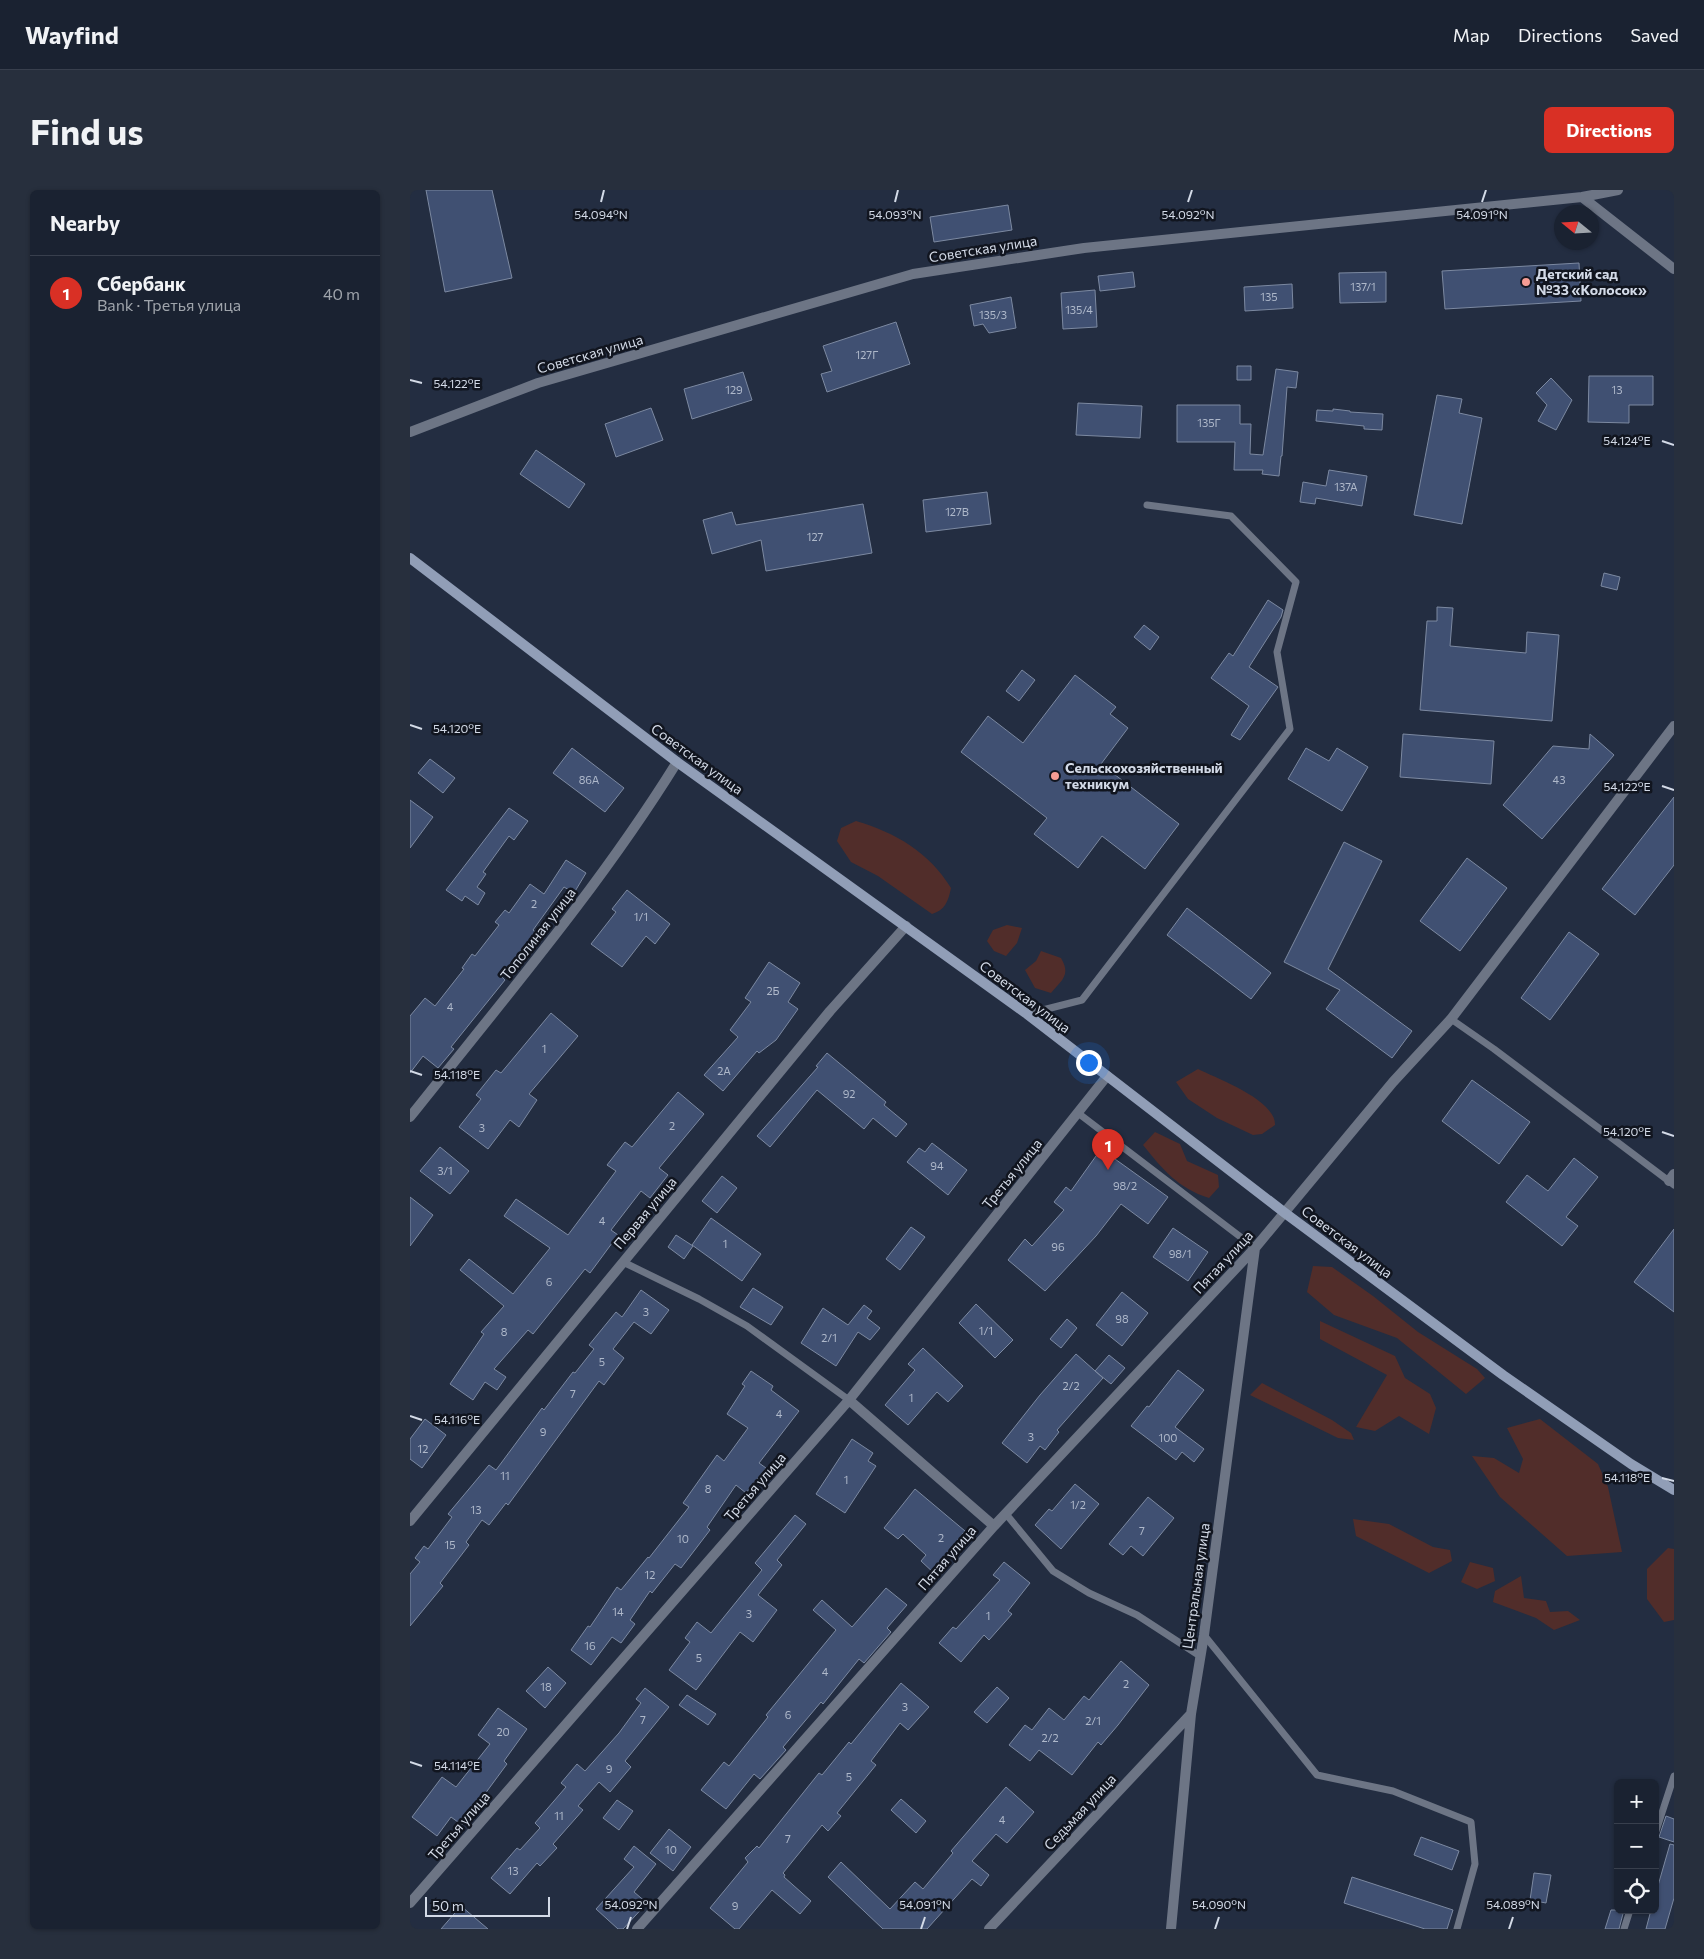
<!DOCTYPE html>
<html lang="en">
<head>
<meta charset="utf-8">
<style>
  :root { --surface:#1a2231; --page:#272f3d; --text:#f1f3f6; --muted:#9fa4ab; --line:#383f4d; --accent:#d93025 }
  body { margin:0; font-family:Commissioner,sans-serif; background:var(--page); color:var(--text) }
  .controls { position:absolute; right:15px; bottom:15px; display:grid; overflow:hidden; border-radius:8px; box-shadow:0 1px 4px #0004 }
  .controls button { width:45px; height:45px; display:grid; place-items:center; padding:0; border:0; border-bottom:1px solid var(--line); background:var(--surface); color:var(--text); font:25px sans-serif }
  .compass { position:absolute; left:1144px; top:15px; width:45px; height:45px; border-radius:50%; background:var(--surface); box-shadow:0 1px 4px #0004; rotate:288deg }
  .scale { position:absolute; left:15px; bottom:12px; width:125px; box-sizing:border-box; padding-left:5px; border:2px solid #d3dae7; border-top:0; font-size:14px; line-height:18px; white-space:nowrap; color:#d3dae7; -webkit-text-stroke:4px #11151f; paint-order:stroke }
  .you { position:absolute; left:678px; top:872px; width:18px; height:18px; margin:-12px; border:4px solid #fff; border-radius:50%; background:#1a73e8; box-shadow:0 0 0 8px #1a73e833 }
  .badge { display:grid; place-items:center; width:32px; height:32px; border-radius:50%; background:var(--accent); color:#fff; font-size:16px; font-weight:700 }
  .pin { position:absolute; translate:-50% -41px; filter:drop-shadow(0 1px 2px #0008) }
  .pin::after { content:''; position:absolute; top:26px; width:18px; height:15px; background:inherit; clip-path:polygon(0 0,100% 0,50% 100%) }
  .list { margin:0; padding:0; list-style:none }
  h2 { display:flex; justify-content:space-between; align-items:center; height:65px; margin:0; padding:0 20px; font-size:21px }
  h2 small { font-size:16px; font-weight:400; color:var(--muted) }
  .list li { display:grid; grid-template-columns:32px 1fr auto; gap:15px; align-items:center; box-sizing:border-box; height:75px; padding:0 20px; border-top:1px solid var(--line) }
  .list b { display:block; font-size:19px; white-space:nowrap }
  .list p { margin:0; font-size:16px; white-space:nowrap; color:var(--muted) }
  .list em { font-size:16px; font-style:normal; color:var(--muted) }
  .icon { flex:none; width:28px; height:28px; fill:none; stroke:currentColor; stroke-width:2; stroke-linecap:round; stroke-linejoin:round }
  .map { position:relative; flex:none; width:1264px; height:1739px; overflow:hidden; border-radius:8px }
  header { display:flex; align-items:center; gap:30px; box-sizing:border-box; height:70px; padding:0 25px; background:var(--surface); border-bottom:1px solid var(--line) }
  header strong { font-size:24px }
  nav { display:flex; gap:28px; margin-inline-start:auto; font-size:18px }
  .intro { display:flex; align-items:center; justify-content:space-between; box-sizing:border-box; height:120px; padding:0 30px }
  h1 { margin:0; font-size:35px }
  .button { padding:12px 22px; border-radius:8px; background:var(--accent); color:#fff; font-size:18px; font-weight:700 }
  main { display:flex; gap:30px; padding:0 30px }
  aside { flex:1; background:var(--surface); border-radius:8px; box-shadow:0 1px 4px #0004 }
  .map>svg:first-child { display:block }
  .green { fill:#512d2a }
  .building { fill:#405072; stroke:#7c89a1 }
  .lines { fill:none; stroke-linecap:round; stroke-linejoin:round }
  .service { stroke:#6d7585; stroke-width:7 }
  .minor { stroke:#6d7585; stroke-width:10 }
  .secondary { stroke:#919eb7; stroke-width:10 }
  .ticks { fill:none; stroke:#d3dae7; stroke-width:2 }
  .poi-dot { fill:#f59c94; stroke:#11151f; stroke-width:2 }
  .labels { text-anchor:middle; stroke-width:5; stroke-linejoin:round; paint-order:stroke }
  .number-label { font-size:11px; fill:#aeb8ca }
  .street-label { font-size:14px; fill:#d3dae7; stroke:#11151f }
  .poi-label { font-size:14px; font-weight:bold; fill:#d3dae7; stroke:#11151f; text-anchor:start }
  .ticks-label { font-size:12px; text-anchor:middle; fill:#d3dae7; stroke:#11151f; stroke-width:5; stroke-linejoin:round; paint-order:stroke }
</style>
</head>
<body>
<header>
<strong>Wayfind</strong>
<nav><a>Map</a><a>Directions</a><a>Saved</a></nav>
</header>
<div class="intro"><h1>Find us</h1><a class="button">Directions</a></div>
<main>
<aside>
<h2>Nearby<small></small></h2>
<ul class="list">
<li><span class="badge">1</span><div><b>Сбербанк</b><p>Bank · Третья улица</p></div><em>40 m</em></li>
</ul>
</aside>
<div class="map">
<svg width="1264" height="1739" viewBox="0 0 1264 1739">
  <rect width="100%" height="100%" fill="#232d41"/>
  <path class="green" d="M446,631C486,643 519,662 541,698C538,712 535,720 522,724L468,686L441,672L427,651L431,638Z
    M597,735L612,738L607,753L596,766L584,761L577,751L583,740Z
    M631,761L651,768C661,785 652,790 641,803L625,798L615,780L626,771Z
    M788,879C808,889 866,910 865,935L852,944L843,945L807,928L778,909L766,892Z
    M745,942L770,954L777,971L808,985L809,997L799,1008C768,998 753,980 733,955Z
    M903,1076L922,1077L963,1106L1008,1142L1067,1179L1075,1188L1056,1204L987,1148L924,1125L897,1102Z
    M910,1131L985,1166L995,1188L1020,1204L1026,1218L1019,1244L989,1226L965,1241L946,1237L977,1185L910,1149Z
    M852,1193L922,1230L941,1243L944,1250L928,1248L840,1205Z
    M1130,1229L1188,1274L1198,1297L1212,1362L1157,1366L1090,1307L1062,1266L1084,1268L1109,1283L1113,1269L1097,1238Z
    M943,1329L979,1334L1023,1357L1040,1360L1042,1371L1019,1383L946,1346Z
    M1258,1358L1264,1359V1430L1254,1432L1237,1409V1379Z
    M1060,1372L1083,1378L1085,1391L1067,1399L1051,1392Z
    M1111,1386L1114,1408L1136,1411L1140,1422L1158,1421L1170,1430L1144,1440L1126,1428L1083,1412L1085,1401Z"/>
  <path class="building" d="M16,0H82L102,88L35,102Z
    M598,15L602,40L524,52L520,27Z
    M1169,73L1171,111L1035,119L1032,81Z
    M723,82L725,97L690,101L688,86Z
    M976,82V112L930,113L929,83Z
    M882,94L883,118L835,121L834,97Z
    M685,100L687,137L653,139L651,103Z
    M601,107L606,138L579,143L573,134L564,136L560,115Z
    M486,132L500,174L417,202L411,184L422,181L413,156Z
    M827,176H841V190H827Z
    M866,179L888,182L886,198L877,197L872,266H871L869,286L852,284L853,280H824L825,252H767V215H830V234H841L840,264L853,265Z
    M333,182L342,210L282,229L274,199Z
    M1179,186H1243V215H1219V233L1178,232Z
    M1141,188L1162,210L1146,240L1128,231L1137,215L1126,203Z
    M1027,205L1052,209L1049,223L1072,228L1052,334L1004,325Z
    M668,213L732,216L730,248L666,245Z
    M241,218L253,250L206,267L195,234Z
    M923,219L940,221V222L973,224L972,240L954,239V236L906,231L907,220L923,221Z
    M126,260L175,294L159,318L110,284Z
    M919,280L957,286L952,316L906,308L905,314L890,312L893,292L916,296Z
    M577,302L581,334L516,342L513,310Z
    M453,314L462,363L356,381L351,350L302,364L293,330L322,322L326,335Z
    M1194,383L1210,387L1207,400L1191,396Z
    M858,410L873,420L871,427L839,477L868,497L830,550L821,545L839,516L801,488L819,463L823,466Z
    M1027,417L1043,418L1040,456L1116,463L1117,442L1149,445L1142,531L1010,520L1017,431H1027Z
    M734,435L749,447L740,460L724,447Z
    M612,480L625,490L609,511L596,501Z
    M665,485L706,517L700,524L718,538L691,574L769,634L735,679L692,646L668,678L624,644L637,628L551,562L578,526L613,553Z
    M993,544L1084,551L1081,594L990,587Z
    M1180,544L1204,565L1132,649L1093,615L1143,556L1179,559Z
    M162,558L214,598L195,622L143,583Z
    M896,558L919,571L927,558L958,577L932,621L878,589Z
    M20,569L45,588L33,603L8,583Z
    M1264,607V675L1225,725L1192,699Z
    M0,610L23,627L0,658Z
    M99,618L118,631L104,650L99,646L73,682L76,684L67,697L75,703L68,715L55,706L52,711L36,700Z
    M934,652L972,671L918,779L1002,841L982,868L916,819L930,800L874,772Z
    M1057,668L1097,698L1050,761L1010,731Z
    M156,670L176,683L164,703L154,697L123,740L131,747L122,759L116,755L92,787L95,790L41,857L44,859L28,878L13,866L0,883V826L15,808L25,816L54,779L52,778L62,764L65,766L89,735L85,732L95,720L99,723L120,694L134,704Z
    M217,700L260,734L245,754L236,746L212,777L181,754L206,722L202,719Z
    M777,718L861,783L841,809L757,745Z
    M1159,742L1189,764L1140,830L1111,808Z
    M359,772L390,793L378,812L388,819L366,850L349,863L347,861L313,901L294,885L328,847L320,840L341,812L335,808Z
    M141,823L168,846L119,904L127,910L109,937L100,930L78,959L49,937L71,909L66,905L86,880L91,883Z
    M417,863L476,912L474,915L497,934L486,947L463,928L454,939L407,900L360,957L347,946L408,877L406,876Z
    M1062,890L1120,932L1089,974L1032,931Z
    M268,902L294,924L249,978L258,985L240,1008L231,1001L201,1040L208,1045L180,1083L175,1079L123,1144L118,1140L84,1179L96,1187L87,1200L75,1192L63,1210L40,1194L74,1144L71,1142L94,1116L50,1080L59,1069L103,1104L140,1058L94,1026L106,1009L158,1045L206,981L197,975L215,952L222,957Z
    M522,953L557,980L538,1005L497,972L509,958L515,962Z
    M30,957L59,981L40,1004L10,981Z
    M691,959L758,1007L738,1034L711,1014L686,1046L635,1101L598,1070L615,1049L622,1056L654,1020L644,1012L656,997L661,1001Z
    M1164,968L1188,987L1156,1027L1168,1036L1152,1056L1096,1012L1117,985L1138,1001Z
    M312,986L327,998L307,1023L292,1011Z
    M0,1007L23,1025L0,1056Z
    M301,1028L351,1064L332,1091L282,1055Z
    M501,1037L515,1047L490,1080L476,1069Z
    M763,1038L798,1062L778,1091L743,1067Z
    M1264,1039V1122L1224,1092Z
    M266,1045L283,1056L274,1069L258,1057Z
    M343,1098L373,1117L361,1135L330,1117Z
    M231,1100L259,1120L241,1144L224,1132L203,1159L214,1168L194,1195L189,1191L98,1315L96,1313L79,1335L72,1330L56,1352L59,1355L30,1393L33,1396L0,1436V1384L10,1372L5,1368L14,1356L18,1359L42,1327L38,1324L79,1275L86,1280L132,1218L134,1220L163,1182L165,1183L184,1159L179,1155L206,1122L212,1127Z
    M712,1102L738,1123L712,1156L686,1135Z
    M566,1114L603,1150L585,1168L549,1133Z
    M454,1115L462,1121L457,1128L470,1138L460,1150L448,1142L426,1176L391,1153L413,1118L438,1135Z
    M657,1129L667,1138L651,1158L640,1149Z
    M513,1158L553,1196L538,1212L527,1202L498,1235L475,1215L505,1180L498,1174Z
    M666,1164L693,1188L647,1240L649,1242L635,1260L630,1256L617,1273L592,1253L630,1205Z
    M699,1165L715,1178L701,1194L685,1181Z
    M768,1180L794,1200L765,1237L794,1259L784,1272L772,1262L766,1270L721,1236L737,1216L739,1217Z
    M341,1181L363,1196L361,1200L389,1221L349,1273L356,1278L336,1303L326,1295L297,1337L300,1340L271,1378L265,1374L242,1403L240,1401L220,1430L225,1434L211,1453L202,1447L181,1475L161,1460L178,1436L180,1437L207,1397L211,1400L238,1367L239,1368L279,1317L273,1313L307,1265L314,1271L338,1238L317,1224L335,1196L332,1194Z
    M15,1229L36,1245L12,1278L0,1269V1249Z
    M442,1249L463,1263L458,1271L466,1276L435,1323L406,1304Z
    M665,1294L689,1314L651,1359L625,1335L639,1319L642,1321Z
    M505,1299L555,1341L533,1368L537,1372L526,1385L511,1371L516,1365L493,1344L488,1349L474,1338Z
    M738,1307L764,1328L733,1366L721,1356L713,1365L699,1354Z
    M385,1325L396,1334L367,1370L372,1375L348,1405L367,1420L343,1452L330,1442L286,1500L259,1480L280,1452L275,1448L287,1432L301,1443L352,1380L345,1373Z
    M594,1372L620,1393L598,1421L602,1424L579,1450L574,1445L551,1472L529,1453L543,1437L546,1439L590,1390L583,1385Z
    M476,1398L497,1415L477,1438L481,1442L454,1473L449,1469L413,1514L411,1512L373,1557L376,1560L350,1589L344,1584L316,1619L291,1600L314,1572L319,1576L358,1527L356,1525L426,1440L403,1420L412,1410L442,1437Z
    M711,1471L739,1495L708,1535L691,1555L688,1552L662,1585L629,1560L620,1571L599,1555L615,1535L622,1540L639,1518L654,1530L674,1506L679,1510Z
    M138,1477L156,1493L135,1518L116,1501Z
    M491,1493L519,1517L498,1540L490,1533L461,1571L466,1575L427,1623L431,1626L418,1641L412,1635L373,1683L375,1685L374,1687L401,1711L390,1724L362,1700L329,1739H325L300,1718L338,1672L335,1668L347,1656L349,1658L409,1583L412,1585L439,1552L441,1554Z
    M587,1497L599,1508L577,1533L564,1522Z
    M235,1498L259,1517L215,1571L221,1577L200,1602L189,1592L168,1616L173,1620L143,1654L147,1658L130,1676L127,1673L100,1704L81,1688L107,1658L110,1660L130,1638L125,1633L156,1597L151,1593L167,1574L175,1581L209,1543L231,1513L226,1509Z
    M277,1505L306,1524L298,1535L269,1515Z
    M88,1518L117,1539L94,1571L97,1574L52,1635L41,1627L27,1646L2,1627L32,1587L46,1597L80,1554L68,1545Z
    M596,1597L624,1622L597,1653L586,1644L562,1671L579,1685L571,1696L562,1689L517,1739H473L418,1687L431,1672L480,1719L505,1692L513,1699L543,1663L541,1661Z
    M491,1609L516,1631L506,1643L481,1620Z
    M207,1610L223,1621L209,1640L193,1628Z
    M1256,1626L1264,1629V1652L1249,1647Z
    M259,1639L281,1657L263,1681L240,1663Z
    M1011,1647L1049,1661L1042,1680L1004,1665Z
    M1260,1654L1264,1655V1708L1255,1739H1236L1241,1720H1245V1706Z
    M224,1656L246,1674L224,1702L237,1713L213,1739H208L186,1719L224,1677L214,1669Z
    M1124,1683L1141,1685L1136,1713L1120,1710Z
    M942,1687L1043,1720L1037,1739H1015L934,1713Z
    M51,1716L78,1739H31Z
    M1201,1720H1214L1209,1739H1195Z"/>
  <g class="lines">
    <path class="service" d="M617,824L672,810L880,539L867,462L886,392L821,326L737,315
      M1041,829L1084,859L1264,995
      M668,923L845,1058
      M213,1072L289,1109L337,1136L439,1210
      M596,1324L643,1381L679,1403L727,1425L790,1466
      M794,1445L907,1585L983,1601L1061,1632L1065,1674L1047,1739
      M1245,1644L1264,1586
      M1214,1739L1220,1720"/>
    <path class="minor" d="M1172,7L1264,79
      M0,242L128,193L503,84L674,58L1172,7L1208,0
      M0,927C92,811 189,698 267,572
      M1259,991L1264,984
      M439,1210L584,1336
      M0,1331L420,821L496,736
      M0,1713L439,1210L697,886
      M227,1739L584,1336L845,1058L983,892L1041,829L1264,536
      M579,1739L781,1524
      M761,1739L781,1524L794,1445L845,1058"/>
    <path class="secondary" d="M0,368L267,572L617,824L875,1023L1093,1185L1221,1274L1264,1300"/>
  </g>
  <path class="ticks" d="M191,12L194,0M485,12L488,0M778,12L782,0M1072,12L1076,0M0,190L12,193M1252,251L1264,255M0,535L12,539M1252,596L1264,600M0,881L12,885M1252,942L1264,946M0,1226L12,1230M1252,1288L1264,1291M0,1572L12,1576M217,1739L221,1727M511,1739L515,1727M805,1739L809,1727M1099,1739L1103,1727"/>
  <g class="poi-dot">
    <circle cx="1116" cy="92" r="5"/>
    <circle cx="645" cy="586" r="5"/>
  </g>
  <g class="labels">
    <g class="number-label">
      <text x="953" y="101">137/1</text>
      <text x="859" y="111">135</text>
      <text x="669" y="124">135/4</text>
      <text x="583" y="129">135/3</text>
      <text x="457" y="169">127Г</text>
      <text x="324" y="204">129</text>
      <text x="1207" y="204">13</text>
      <text x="799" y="237">135Г</text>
      <text x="936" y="301">137А</text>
      <text x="547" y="326">127В</text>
      <text x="405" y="351">127</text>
      <text x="179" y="594">86А</text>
      <text x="1149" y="594">43</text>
      <text x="124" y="718">2</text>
      <text x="231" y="731">1/1</text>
      <text x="363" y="805">2Б</text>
      <text x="40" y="821">4</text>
      <text x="134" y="863">1</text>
      <text x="314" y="885">2А</text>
      <text x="439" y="908">92</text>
      <text x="262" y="940">2</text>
      <text x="72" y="942">3</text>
      <text x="527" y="980">94</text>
      <text x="35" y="985">3/1</text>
      <text x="715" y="1000">98/2</text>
      <text x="192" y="1035">4</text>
      <text x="315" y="1058">1</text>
      <text x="648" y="1061">96</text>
      <text x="770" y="1068">98/1</text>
      <text x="139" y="1096">6</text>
      <text x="236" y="1126">3</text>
      <text x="712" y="1133">98</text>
      <text x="576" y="1145">1/1</text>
      <text x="94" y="1146">8</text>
      <text x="419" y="1152">2/1</text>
      <text x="192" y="1176">5</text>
      <text x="661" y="1200">2/2</text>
      <text x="163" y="1208">7</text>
      <text x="501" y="1212">1</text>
      <text x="369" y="1228">4</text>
      <text x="133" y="1246">9</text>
      <text x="621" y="1251">3</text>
      <text x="758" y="1252">100</text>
      <text x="13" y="1263">12</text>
      <text x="95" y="1290">11</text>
      <text x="436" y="1294">1</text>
      <text x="298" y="1303">8</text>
      <text x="668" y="1319">1/2</text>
      <text x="66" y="1324">13</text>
      <text x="732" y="1345">7</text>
      <text x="531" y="1352">2</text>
      <text x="273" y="1353">10</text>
      <text x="40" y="1359">15</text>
      <text x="240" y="1389">12</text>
      <text x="208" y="1426">14</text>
      <text x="339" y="1428">3</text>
      <text x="578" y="1430">1</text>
      <text x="180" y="1460">16</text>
      <text x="289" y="1472">5</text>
      <text x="415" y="1486">4</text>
      <text x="716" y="1498">2</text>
      <text x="136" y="1501">18</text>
      <text x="495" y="1521">3</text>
      <text x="378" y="1529">6</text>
      <text x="233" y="1534">7</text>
      <text x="683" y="1535">2/1</text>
      <text x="93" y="1546">20</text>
      <text x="640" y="1552">2/2</text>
      <text x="199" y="1583">9</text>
      <text x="439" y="1591">5</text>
      <text x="149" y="1630">11</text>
      <text x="592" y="1634">4</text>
      <text x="378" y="1653">7</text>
      <text x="261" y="1664">10</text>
      <text x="103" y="1685">13</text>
      <text x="325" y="1720">9</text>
    </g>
    <g class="street-label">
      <text transform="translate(573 59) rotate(-9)" y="5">Советская улица</text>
      <text transform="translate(180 164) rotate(-16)" y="5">Советская улица</text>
      <text transform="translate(287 569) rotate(36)" y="5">Советская улица</text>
      <text transform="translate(128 744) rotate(-52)" y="5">Тополиная улица</text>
      <text transform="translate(615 807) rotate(37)" y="5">Советская улица</text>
      <text transform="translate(602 984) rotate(-51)" y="5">Третья улица</text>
      <text transform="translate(235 1023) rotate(-50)" y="5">Первая улица</text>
      <text transform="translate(937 1052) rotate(37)" y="5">Советская улица</text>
      <text transform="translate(813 1072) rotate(-47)" y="5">Пятая улица</text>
      <text transform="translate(345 1297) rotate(-49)" y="5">Третья улица</text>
      <text transform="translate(537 1368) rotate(-49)" y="5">Пятая улица</text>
      <text transform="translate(786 1396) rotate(-82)" y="5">Центральная улица</text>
      <text transform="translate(670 1622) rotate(-47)" y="5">Седьмая улица</text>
      <text transform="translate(49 1636) rotate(-49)" y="5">Третья улица</text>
    </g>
    <g class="poi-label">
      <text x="1126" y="89">Детский сад<tspan x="1126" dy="16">№33 «Колосок»</tspan></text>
      <text x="655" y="583">Сельскохозяйственный<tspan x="655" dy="16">техникум</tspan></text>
    </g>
  </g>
  <g class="ticks-label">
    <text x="191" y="29">54.094°N</text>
    <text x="485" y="29">54.093°N</text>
    <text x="778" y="29">54.092°N</text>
    <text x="1072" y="29">54.091°N</text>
    <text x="47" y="198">54.122°E</text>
    <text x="1217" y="255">54.124°E</text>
    <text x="47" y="543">54.120°E</text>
    <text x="1217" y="601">54.122°E</text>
    <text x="47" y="889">54.118°E</text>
    <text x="1217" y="946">54.120°E</text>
    <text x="47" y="1234">54.116°E</text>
    <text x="1217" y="1292">54.118°E</text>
    <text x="47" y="1580">54.114°E</text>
    <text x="221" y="1719">54.092°N</text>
    <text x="515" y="1719">54.091°N</text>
    <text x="809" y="1719">54.090°N</text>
    <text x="1103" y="1719">54.089°N</text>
  </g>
</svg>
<div class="controls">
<button>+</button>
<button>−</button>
<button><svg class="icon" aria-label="locate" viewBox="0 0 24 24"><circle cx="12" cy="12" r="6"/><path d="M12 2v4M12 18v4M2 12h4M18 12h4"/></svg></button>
</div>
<svg class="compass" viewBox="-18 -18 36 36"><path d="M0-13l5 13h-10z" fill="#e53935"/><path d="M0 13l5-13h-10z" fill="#9fa4ab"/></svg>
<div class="scale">50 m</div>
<div class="you"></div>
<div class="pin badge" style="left:698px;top:980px">1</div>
</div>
</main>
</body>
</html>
